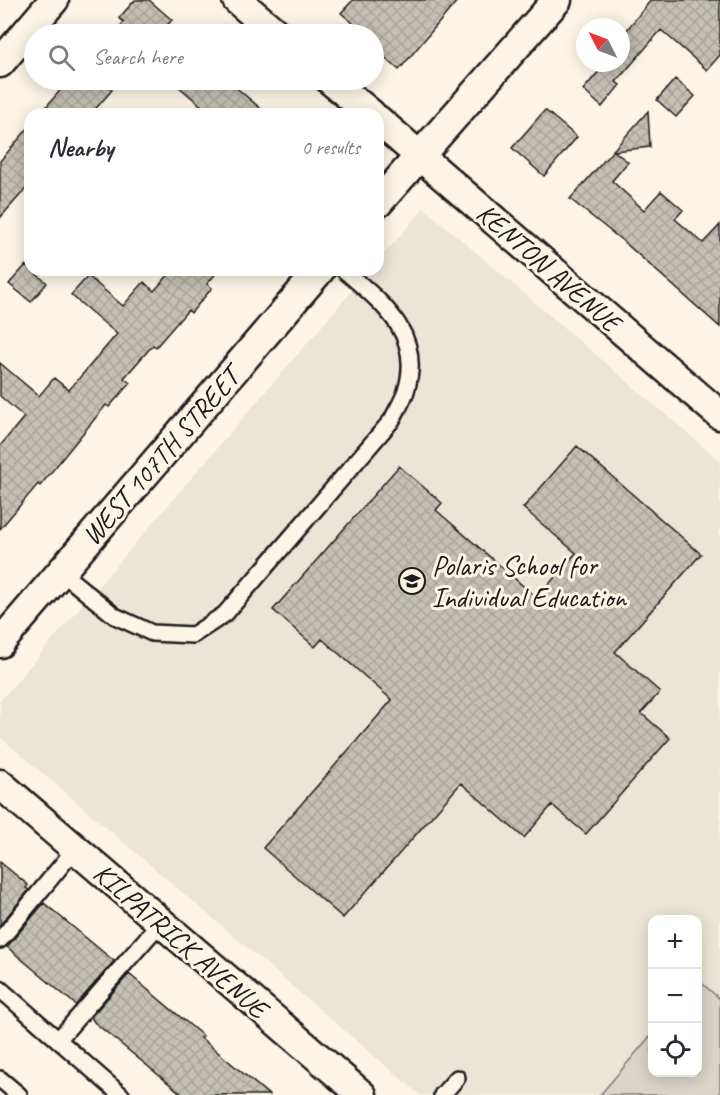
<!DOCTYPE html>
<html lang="en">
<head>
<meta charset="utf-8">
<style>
  :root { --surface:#fff; --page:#f7f7f7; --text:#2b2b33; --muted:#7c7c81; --line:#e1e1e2 }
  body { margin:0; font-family:Caveat,sans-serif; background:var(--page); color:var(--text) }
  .controls { position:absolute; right:18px; bottom:18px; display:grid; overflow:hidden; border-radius:12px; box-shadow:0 3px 15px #0003 }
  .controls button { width:54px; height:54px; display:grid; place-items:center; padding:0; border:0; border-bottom:2px solid var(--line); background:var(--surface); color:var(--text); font:30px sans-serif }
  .compass { position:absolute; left:576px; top:18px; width:54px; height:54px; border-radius:50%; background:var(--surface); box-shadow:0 3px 15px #0003; rotate:312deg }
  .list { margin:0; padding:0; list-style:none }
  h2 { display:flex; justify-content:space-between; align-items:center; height:78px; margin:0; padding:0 24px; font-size:26px }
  h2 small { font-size:20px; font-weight:400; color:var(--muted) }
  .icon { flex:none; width:33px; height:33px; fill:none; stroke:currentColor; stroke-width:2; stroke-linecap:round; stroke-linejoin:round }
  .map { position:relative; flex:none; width:720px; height:1095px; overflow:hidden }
  .search { position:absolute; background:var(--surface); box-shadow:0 3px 15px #0003; left:24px; top:24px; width:360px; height:66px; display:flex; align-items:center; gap:15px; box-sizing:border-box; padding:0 21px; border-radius:33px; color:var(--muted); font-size:22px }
  .panel { position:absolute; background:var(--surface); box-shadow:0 3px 15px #0003; left:24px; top:108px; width:360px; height:168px; border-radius:18px }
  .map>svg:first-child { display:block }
  .built { fill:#ebe5d6; fill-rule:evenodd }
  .garden { fill:#dbd5c8; stroke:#7c7872; stroke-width:1.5 }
  .building { fill:url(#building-cross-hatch); stroke:#1c1c1c; stroke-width:1.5 }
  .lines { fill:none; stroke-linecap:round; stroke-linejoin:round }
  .lane-casing { stroke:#1c1c1c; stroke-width:20 }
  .street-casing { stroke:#1c1c1c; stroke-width:33 }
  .lane { stroke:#fcf5e5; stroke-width:15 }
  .street { stroke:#fcf5e5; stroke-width:28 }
  .labels { text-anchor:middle; stroke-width:6; stroke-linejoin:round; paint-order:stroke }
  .street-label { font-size:28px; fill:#1c1c1c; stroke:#fcf5e5 }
  .poi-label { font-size:28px; fill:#1c1c1c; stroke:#fcf5e5; text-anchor:start }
</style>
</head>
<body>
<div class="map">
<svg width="720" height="1095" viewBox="0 0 720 1095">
  <defs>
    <pattern id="building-cross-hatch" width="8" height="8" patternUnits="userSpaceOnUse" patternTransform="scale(1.5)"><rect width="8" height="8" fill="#c4c0b3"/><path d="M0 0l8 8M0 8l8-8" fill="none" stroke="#a8a499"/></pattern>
  </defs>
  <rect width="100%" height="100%" fill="#fcf5e5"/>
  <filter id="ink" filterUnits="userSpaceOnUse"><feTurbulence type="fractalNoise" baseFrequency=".0167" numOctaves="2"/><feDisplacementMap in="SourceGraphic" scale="12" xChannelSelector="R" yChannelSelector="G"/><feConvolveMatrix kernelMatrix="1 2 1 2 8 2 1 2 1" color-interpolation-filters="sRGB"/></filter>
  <g filter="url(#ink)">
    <path class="built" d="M424,208L720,461V1095H420L0,737V701L370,270H378V261ZM652,920H698V1072H652Z"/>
    <path class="garden" d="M698,980L720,999V1095H600L652,1034V1072H698Z"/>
    <path class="building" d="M135,0H149L172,20L159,34H113L124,22L119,18Z
      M353,0H458L399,70L374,48V34H366L341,13Z
      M651,0H720V55L707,70L661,30L616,82L620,85L602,107L583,90L606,63H621V37Z
      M675,79L695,96L676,117L657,100Z
      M69,80H100L112,90L91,114H40Z
      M171,80H227L267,114H211Z
      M545,110L577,137L544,176L512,148Z
      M648,111L650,147L614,151L628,162L612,181L644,210L661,191L683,210L675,219L703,243L720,225V327L624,242L570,199Z
      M30,126V184L0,218V161Z
      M26,265L47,283L31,302L9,284Z
      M173,270H219L207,284L212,288L191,313L188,310L156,347L153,345L124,378L130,383L109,407L106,405L40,486L38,484L0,529V446L24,417L0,396V363L39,396L54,378L69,390L117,334L71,295L88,276L123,306L144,282L154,291Z
      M577,446L701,554L615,652L660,692L641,713L670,738L586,834L552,805L524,838L461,783L343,918L263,848L392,700L322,639L315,647L273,610L399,466L442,503L436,510L537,598L576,553L523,508Z
      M0,862L28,885L26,888L29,890L0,925Z
      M44,903L114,961L76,1005L7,947Z
      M129,974L203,1036L201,1038L269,1095H183L94,1022L91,1017Z"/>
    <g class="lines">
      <defs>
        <path id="lane" d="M61,572L115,616L152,633L193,635L225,614L392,420C396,411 403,401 406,391C424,334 382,303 344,270
          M0,940L75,849
          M0,989L121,1095
          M58,1040L161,922
          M0,1079L19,1095
          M442,1095L457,1078"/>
        <path id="street" d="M237,0L277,34
          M0,63L54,0
          M330,80L371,114
          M378,120L720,415
          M378,203L557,0
          M0,643L320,270
          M0,784L362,1095"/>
      </defs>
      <use href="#lane" class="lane-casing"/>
      <use href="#street" class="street-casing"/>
      <use href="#lane" class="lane"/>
      <use href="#street" class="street"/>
    </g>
  </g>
  <defs>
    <symbol id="school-ring" viewBox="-11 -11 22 22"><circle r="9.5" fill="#fcf5e5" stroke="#1c1c1c" stroke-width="1.5"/><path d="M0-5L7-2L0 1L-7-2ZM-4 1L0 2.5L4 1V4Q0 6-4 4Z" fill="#1c1c1c"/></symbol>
  </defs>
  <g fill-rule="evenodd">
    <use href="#school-ring" x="397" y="566" width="30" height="30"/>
  </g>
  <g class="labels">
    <g class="street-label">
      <text transform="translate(549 267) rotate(41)" y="10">KENTON AVENUE</text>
      <text transform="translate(160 456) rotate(-49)" y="10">WEST 107TH STREET</text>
      <text transform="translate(181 940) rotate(41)" y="10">KILPATRICK AVENUE</text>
    </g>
    <g class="poi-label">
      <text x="432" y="575">Polaris School for<tspan x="432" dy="32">Individual Education</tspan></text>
    </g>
  </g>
</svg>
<div class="controls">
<button>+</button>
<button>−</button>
<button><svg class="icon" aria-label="locate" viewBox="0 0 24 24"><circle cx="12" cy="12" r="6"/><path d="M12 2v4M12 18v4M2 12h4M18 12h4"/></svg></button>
</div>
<svg class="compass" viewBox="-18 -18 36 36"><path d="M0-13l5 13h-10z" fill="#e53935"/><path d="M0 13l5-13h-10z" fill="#7c7c81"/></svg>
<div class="search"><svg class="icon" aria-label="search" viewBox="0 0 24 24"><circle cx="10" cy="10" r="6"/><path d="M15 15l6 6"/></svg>Search here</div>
<section class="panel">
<h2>Nearby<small>0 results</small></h2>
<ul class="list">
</ul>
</section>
</div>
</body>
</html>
